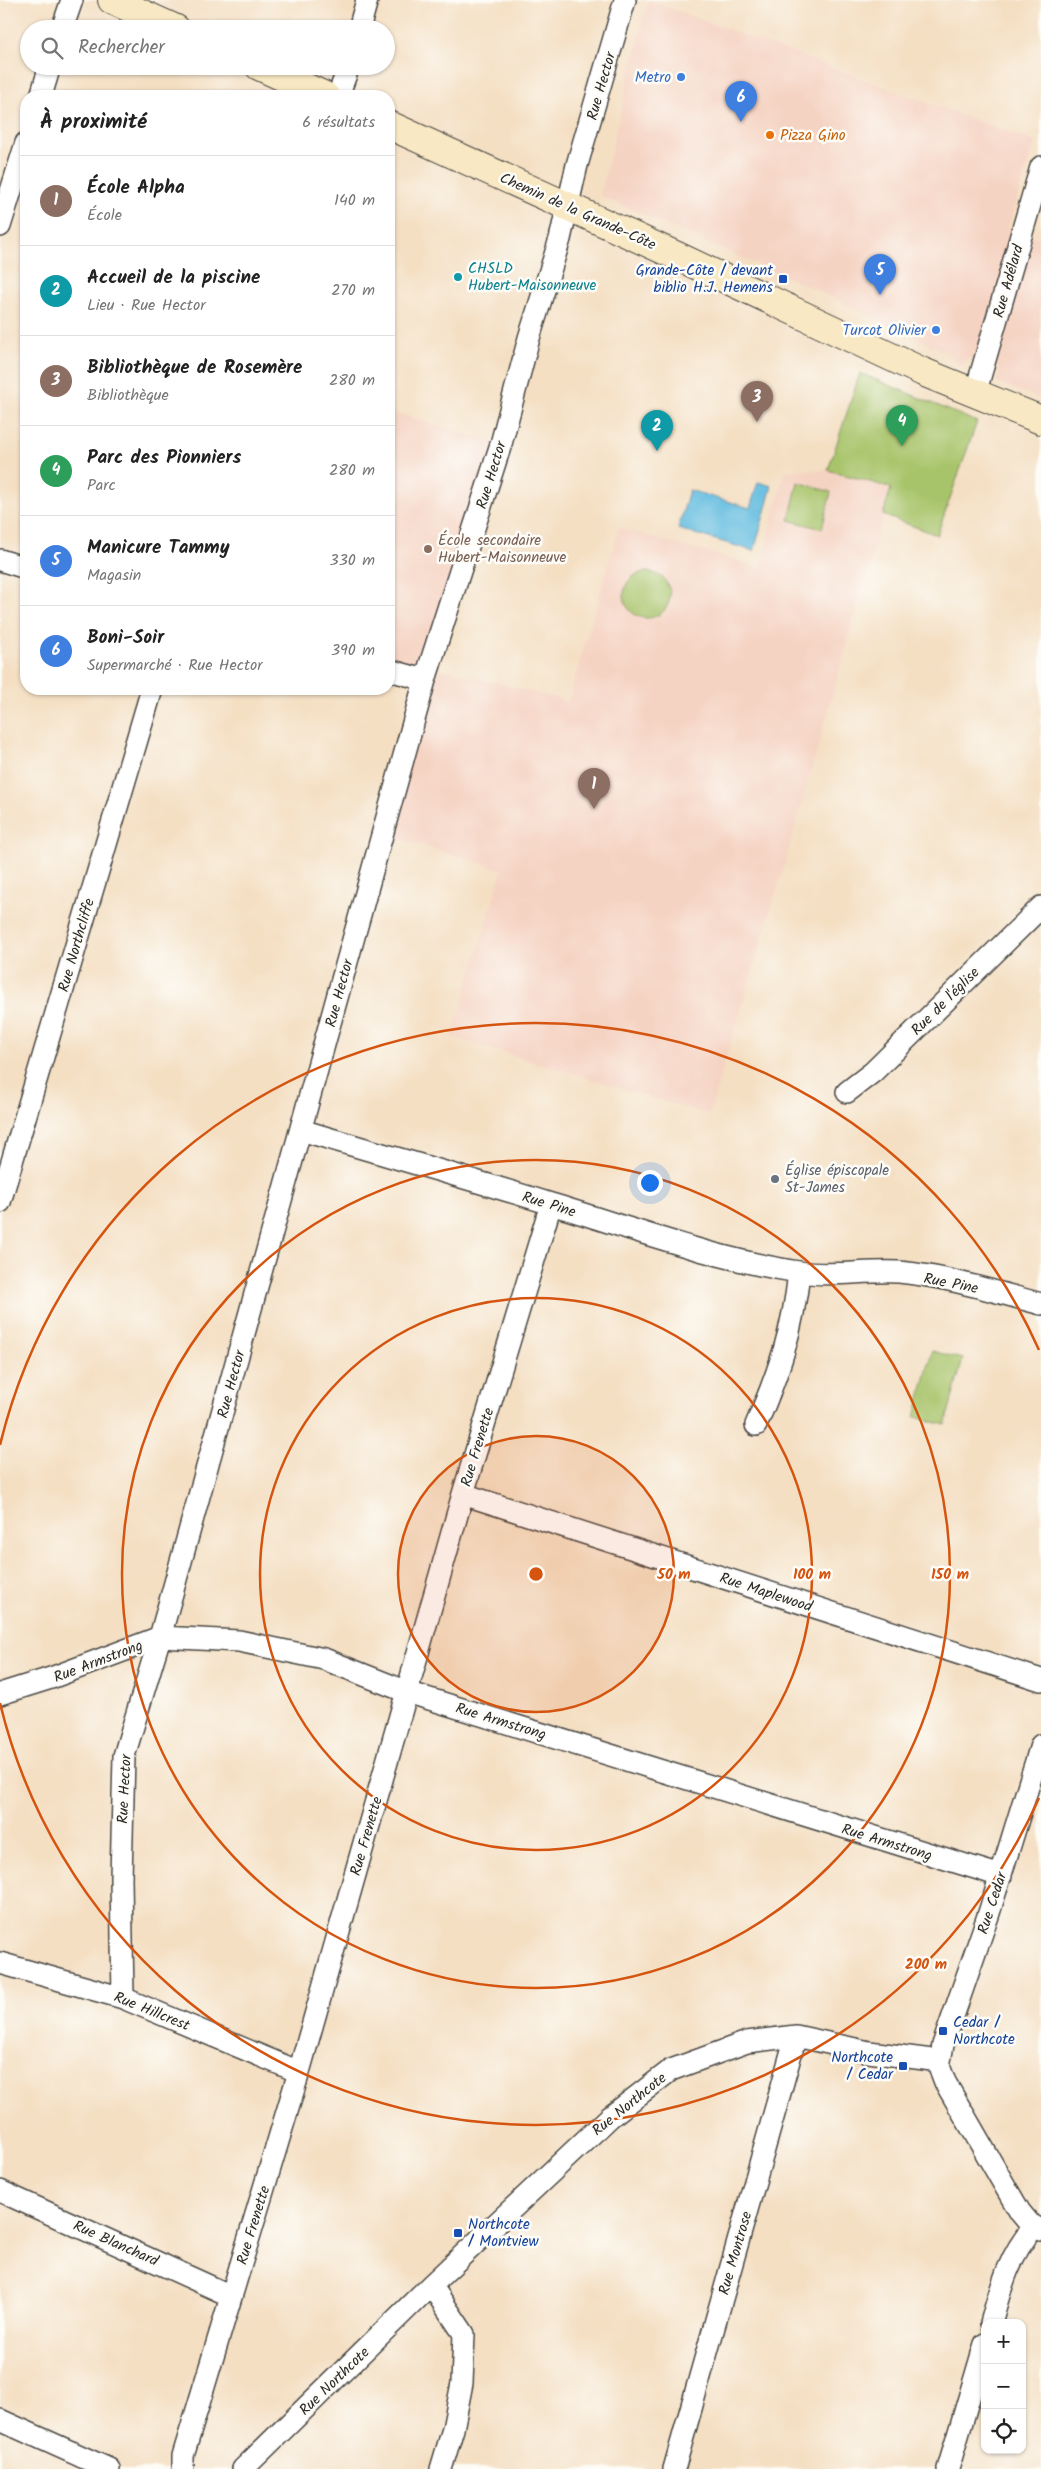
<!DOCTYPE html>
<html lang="fr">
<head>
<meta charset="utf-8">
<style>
  :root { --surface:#fff; --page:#f6f6f6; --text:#222; --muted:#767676; --line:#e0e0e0; --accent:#1f6fb2 }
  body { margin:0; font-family:Kalam,sans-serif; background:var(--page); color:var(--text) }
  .controls { position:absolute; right:15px; bottom:15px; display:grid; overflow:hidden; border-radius:10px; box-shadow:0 1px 4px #0004 }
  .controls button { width:45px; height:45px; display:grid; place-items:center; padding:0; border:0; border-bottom:1px solid var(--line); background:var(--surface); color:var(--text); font:25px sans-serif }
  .you { position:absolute; left:649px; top:1182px; width:18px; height:18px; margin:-12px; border:4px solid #fff; border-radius:50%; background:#1a73e8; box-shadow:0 0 0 8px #1a73e833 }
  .badge { display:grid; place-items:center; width:32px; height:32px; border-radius:50%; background:var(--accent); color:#fff; font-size:16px; font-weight:700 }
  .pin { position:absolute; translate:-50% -41px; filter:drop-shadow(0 1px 2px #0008) }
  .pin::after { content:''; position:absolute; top:26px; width:18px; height:15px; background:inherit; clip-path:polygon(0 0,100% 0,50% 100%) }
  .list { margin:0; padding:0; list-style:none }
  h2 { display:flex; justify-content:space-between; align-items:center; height:65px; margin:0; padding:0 20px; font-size:21px }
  h2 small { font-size:16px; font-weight:400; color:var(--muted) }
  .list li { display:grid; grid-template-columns:32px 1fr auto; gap:15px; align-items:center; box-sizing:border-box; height:90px; padding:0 20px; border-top:1px solid var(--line) }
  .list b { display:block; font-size:19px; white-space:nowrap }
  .list p { margin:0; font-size:16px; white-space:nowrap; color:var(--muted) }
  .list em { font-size:16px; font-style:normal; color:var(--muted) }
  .icon { flex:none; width:28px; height:28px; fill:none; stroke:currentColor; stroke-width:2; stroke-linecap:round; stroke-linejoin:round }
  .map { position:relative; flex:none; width:1041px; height:2469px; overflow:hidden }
  .search { position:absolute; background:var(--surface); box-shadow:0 1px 4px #0004; left:20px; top:20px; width:375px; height:55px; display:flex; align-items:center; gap:12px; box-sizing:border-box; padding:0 18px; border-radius:28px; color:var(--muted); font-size:19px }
  .panel { position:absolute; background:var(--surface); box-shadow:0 1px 4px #0004; left:20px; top:90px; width:375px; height:605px; border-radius:20px }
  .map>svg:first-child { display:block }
  .built { fill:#f5d3c2 }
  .green { fill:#a8c46a; stroke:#6a784a }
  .water { fill:#62bce0; stroke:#467486 }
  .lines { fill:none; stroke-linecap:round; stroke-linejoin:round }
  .minor-casing { stroke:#494642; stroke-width:24 }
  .secondary-casing { stroke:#494642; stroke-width:30 }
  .minor { stroke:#fff; stroke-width:21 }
  .secondary { stroke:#f8e8c3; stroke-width:28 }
  .ring { fill:none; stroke:#d5540f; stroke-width:2.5 }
  .shop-dot { fill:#3f7fe0; stroke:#fdfcf7; stroke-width:2 }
  .food-dot { fill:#e8710a; stroke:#fdfcf7; stroke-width:2 }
  .culture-dot { fill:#0f9aa8; stroke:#fdfcf7; stroke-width:2 }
  .transit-dot { fill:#1a4fb4; stroke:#fdfcf7; stroke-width:2 }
  .education-dot { fill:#8d6e63; stroke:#fdfcf7; stroke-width:2 }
  .worship-dot { fill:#6b7280; stroke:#fdfcf7; stroke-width:2 }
  .labels { text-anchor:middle; stroke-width:5; stroke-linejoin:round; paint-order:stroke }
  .shop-label { font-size:15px; fill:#366cbe; stroke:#fdfcf7; text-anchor:end }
  .street-label { font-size:15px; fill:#2b2b2b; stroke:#fdfcf7 }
  .food-label { font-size:15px; fill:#c56008; stroke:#fdfcf7; text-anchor:start }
  .culture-label { font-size:15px; fill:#0d838f; stroke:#fdfcf7; text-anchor:start }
  .transit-label { font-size:15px; fill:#164399; stroke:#fdfcf7; text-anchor:end }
  .education-label { font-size:15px; fill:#785e54; stroke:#fdfcf7; text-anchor:start }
  .worship-label { font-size:15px; fill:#5b616d; stroke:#fdfcf7; text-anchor:start }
  .centre { fill:#d5540f; stroke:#fdfcf7; stroke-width:2.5 }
  .ring-label { font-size:15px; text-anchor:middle; font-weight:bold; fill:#d5540f; stroke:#fdfcf7; stroke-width:5; stroke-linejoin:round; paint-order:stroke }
</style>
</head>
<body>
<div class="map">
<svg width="1041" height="2469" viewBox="0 0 1041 2469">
  <rect width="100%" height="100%" fill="#fdfcf7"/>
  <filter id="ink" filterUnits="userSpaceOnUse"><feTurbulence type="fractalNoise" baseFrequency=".02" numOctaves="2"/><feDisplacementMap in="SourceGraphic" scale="10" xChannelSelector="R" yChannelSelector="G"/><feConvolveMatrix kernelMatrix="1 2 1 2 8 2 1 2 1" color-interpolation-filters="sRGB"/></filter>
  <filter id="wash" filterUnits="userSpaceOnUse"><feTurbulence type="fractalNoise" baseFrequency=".0096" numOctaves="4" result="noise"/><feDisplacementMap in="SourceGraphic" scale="20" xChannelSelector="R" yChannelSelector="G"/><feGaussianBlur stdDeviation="1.12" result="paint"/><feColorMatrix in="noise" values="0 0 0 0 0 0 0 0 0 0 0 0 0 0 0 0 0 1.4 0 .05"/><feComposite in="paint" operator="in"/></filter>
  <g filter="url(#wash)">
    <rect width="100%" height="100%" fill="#f4dfc3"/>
    <path class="built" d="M648,0L1035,142L1008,228L1041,239V399L996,382L1000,369L968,358L961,366L949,354L810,287L600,196Z
      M389,411L501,444L430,666L568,701L619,528L760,567L785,471L828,470L891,489L783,870L709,1115L452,1037L502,870L380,833L425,680L389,669Z"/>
    <path class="green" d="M860,373L977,422L937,535L883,515L891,488L828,470Z
      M798,482L831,492L822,529L789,520Z
      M624 595a23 23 0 1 1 46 0a23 23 0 1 1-46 0Z
      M932,1351L963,1359L945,1425L915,1417Z"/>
    <path class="water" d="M758,482L772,486L754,551L678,529L689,490L750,508Z"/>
  </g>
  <g filter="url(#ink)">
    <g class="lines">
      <defs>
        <path id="minor" d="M62,29L72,0
          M359,29L367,0
          M41,96L50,66
          M338,96L349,66
          M0,226L26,143
          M975,394L1041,167
          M0,560L26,568
          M389,670L425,680
          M847,1092L873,1072L1041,907
          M301,1130C384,1155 468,1178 551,1204C631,1228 717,1260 799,1272C833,1277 866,1270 899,1272C945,1276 996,1292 1041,1304
          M0,1202L152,689
          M756,1425C779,1372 793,1331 799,1272
          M463,1494L1041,1680
          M0,1694L51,1678L160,1637L239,1641L324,1659L407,1692L1001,1876
          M1041,1745L989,1913L943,2045L939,2066L945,2082L1020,2212L1030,2224L1041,2230
          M0,1963L123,1998L299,2072
          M123,1998L121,1879L124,1756L160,1637L425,680L501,444L529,338L560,239L577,165L625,0
          M0,2191L231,2296
          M431,2285L464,2334L462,2383L453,2429L441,2469
          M991,2323C1001,2287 1009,2255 1034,2227
          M0,2420L109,2469
          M183,2469V2456L299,2072L463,1494L551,1204
          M243,2469L431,2285L610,2117L671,2070L747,2042L796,2036L869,2052L940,2061
          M674,2469L796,2036
          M948,2469L985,2344"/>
        <path id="secondary" d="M112,0L176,29
          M259,66L325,96
          M389,125L677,256L923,372L1041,420"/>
      </defs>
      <use href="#minor" class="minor-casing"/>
      <use href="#secondary" class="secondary-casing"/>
      <use href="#minor" class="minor"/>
      <use href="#secondary" class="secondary"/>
    </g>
  </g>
  <circle cx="536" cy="1574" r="138" fill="#d5540f" fill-opacity=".12"/>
  <g class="ring">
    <circle cx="536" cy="1574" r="138"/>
    <circle cx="536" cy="1574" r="276"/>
    <circle cx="536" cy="1574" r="414"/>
    <path d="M1039 1798A551 551 0 0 1 0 1703M0 1445A551 551 0 0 1 1039 1350"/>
  </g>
  <g class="shop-dot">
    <circle cx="681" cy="77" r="5"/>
    <circle cx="936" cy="330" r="5"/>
  </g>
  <circle class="food-dot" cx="770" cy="135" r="5"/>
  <circle class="culture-dot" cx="458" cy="277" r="5"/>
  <g class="transit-dot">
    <rect x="778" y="274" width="10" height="10" rx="2.5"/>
    <rect x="938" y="2026" width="10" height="10" rx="2.5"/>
    <rect x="898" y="2061" width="10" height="10" rx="2.5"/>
    <rect x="453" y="2228" width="10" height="10" rx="2.5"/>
  </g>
  <circle class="education-dot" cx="428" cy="549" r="5"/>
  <circle class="worship-dot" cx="775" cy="1179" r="5"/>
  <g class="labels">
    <g class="shop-label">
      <text x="671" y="82">Metro</text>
      <text x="926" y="335">Turcot Olivier</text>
    </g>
    <g class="street-label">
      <text transform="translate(601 86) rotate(-74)" y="5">Rue Hector</text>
      <text transform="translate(578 211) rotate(24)" y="5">Chemin de la Grande-Côte</text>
      <text transform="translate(1008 281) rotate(-74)" y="5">Rue Adélard</text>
      <text transform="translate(491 475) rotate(-73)" y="5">Rue Hector</text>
      <text transform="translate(76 945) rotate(-74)" y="5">Rue Northcliffe</text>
      <text transform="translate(339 993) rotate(-75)" y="5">Rue Hector</text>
      <text transform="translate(945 1001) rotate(-45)" y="5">Rue de l'église</text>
      <text transform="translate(549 1204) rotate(17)" y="5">Rue Pine</text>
      <text transform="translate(951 1283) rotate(11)" y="5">Rue Pine</text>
      <text transform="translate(231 1384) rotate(-75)" y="5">Rue Hector</text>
      <text transform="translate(477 1447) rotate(-73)" y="5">Rue Frenette</text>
      <text transform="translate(766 1592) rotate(18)" y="5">Rue Maplewood</text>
      <text transform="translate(98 1661) rotate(-21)" y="5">Rue Armstrong</text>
      <text transform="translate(501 1721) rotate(17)" y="5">Rue Armstrong</text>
      <text transform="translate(124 1789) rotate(-87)" y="5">Rue Hector</text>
      <text transform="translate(366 1836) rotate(-74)" y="5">Rue Frenette</text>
      <text transform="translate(887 1842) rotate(17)" y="5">Rue Armstrong</text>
      <text transform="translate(992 1903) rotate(-72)" y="5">Rue Cedar</text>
      <text transform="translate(152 2011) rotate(22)" y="5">Rue Hillcrest</text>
      <text transform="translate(629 2104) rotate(-39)" y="5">Rue Northcote</text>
      <text transform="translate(253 2225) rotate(-73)" y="5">Rue Frenette</text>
      <text transform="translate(116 2243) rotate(24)" y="5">Rue Blanchard</text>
      <text transform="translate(735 2253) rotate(-74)" y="5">Rue Montrose</text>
      <text transform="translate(334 2381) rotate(-44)" y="5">Rue Northcote</text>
    </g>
    <g class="food-label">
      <text x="780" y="140">Pizza Gino</text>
    </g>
    <g class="culture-label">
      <text x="468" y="273">CHSLD<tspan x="468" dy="17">Hubert-Maisonneuve</tspan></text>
    </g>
    <g class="transit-label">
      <text x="773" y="275">Grande-Côte / devant<tspan x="773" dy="17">biblio H.J. Hemens</tspan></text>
      <text x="953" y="2027" text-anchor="start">Cedar /<tspan x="953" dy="17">Northcote</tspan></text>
      <text x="893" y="2062">Northcote<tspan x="893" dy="17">/ Cedar</tspan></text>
      <text x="468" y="2229" text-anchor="start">Northcote<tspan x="468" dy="17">/ Montview</tspan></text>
    </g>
    <g class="education-label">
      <text x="438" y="545">École secondaire<tspan x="438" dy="17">Hubert-Maisonneuve</tspan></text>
    </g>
    <g class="worship-label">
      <text x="785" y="1175">Église épiscopale<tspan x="785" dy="17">St-James</tspan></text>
    </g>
  </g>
  <circle cx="536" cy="1574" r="8" class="centre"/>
  <g class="ring-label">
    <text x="674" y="1579">50 m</text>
    <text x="812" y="1579">100 m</text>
    <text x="950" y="1579">150 m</text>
    <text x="926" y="1969">200 m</text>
  </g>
</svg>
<div class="controls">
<button>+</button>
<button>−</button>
<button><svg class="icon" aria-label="locate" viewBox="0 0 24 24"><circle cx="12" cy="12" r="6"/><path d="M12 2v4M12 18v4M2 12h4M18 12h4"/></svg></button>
</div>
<div class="you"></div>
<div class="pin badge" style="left:594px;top:809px;background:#8d6e63">1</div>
<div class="pin badge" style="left:657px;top:451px;background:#0f9aa8">2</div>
<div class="pin badge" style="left:757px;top:422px;background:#8d6e63">3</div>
<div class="pin badge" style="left:902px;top:446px;background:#2e9e5b">4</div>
<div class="pin badge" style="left:880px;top:295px;background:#3f7fe0">5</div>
<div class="pin badge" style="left:741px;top:122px;background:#3f7fe0">6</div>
<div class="search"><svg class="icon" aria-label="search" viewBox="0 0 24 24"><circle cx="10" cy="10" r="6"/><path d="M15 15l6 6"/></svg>Rechercher</div>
<section class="panel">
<h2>À proximité<small>6 résultats</small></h2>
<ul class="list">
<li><span class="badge" style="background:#8d6e63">1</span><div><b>École Alpha</b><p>École</p></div><em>140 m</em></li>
<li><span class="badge" style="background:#0f9aa8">2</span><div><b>Accueil de la piscine</b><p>Lieu · Rue Hector</p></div><em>270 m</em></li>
<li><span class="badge" style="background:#8d6e63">3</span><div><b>Bibliothèque de Rosemère</b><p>Bibliothèque</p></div><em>280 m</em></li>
<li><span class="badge" style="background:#2e9e5b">4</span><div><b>Parc des Pionniers</b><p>Parc</p></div><em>280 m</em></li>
<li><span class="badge" style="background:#3f7fe0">5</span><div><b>Manicure Tammy</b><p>Magasin</p></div><em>330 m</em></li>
<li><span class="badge" style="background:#3f7fe0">6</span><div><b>Boni-Soir</b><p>Supermarché · Rue Hector</p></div><em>390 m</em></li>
</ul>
</section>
</div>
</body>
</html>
